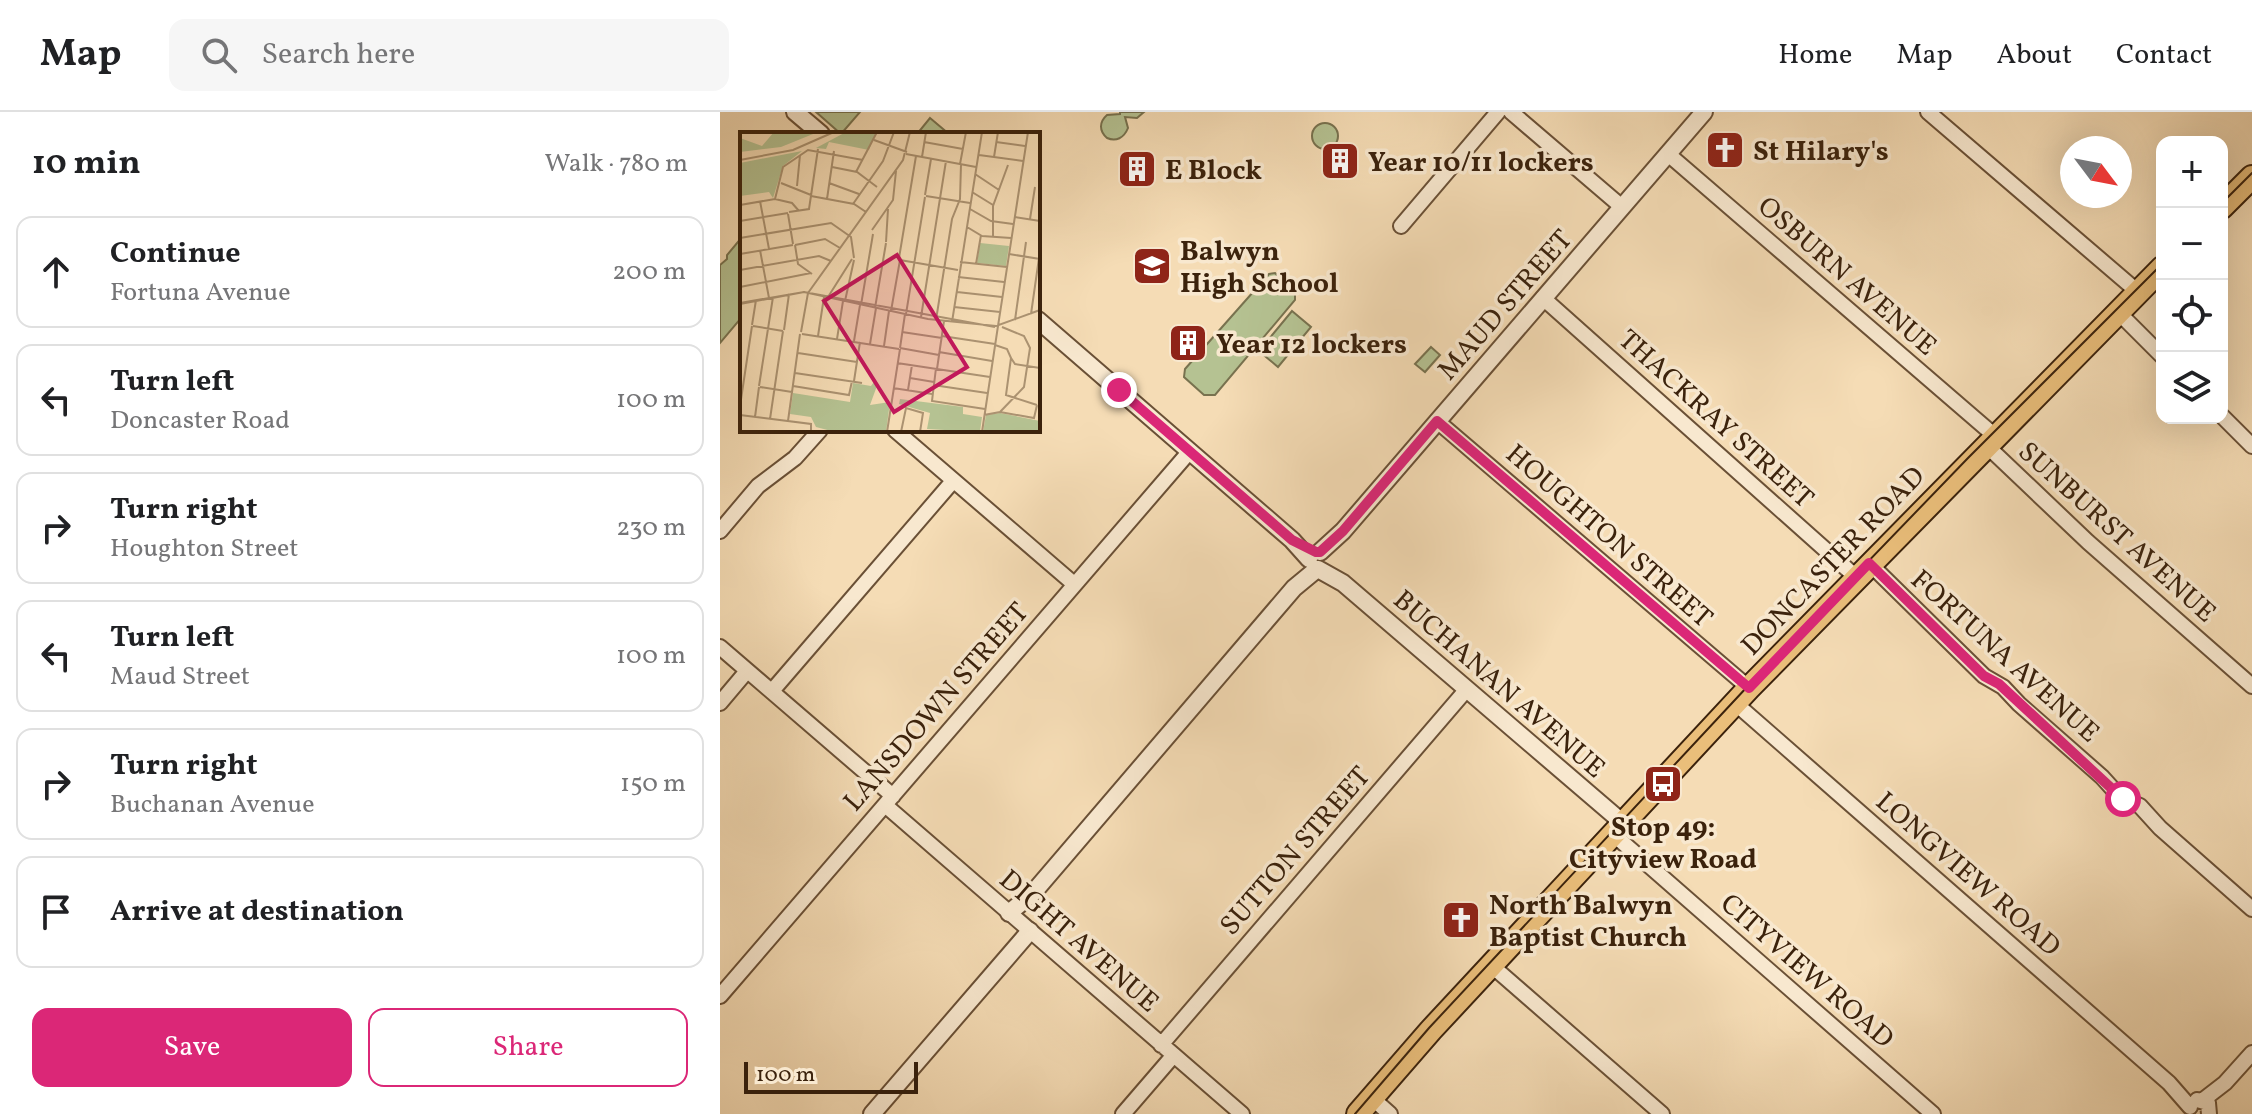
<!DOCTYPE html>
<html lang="en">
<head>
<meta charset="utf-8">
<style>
  :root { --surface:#fff; --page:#f6f6f6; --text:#202124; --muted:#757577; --line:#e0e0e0; --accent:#db2777 }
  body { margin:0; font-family:Vollkorn,serif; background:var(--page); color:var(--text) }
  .controls { position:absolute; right:24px; top:24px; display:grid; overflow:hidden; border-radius:16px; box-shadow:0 8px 32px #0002 }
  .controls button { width:72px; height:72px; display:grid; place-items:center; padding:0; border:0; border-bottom:2px solid var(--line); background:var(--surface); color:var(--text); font:40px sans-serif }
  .compass { position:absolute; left:1340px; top:24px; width:72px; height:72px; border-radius:50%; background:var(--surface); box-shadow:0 8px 32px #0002; rotate:122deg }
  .scale { position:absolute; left:24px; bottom:20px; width:174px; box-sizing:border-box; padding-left:8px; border:4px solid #3b220c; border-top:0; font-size:22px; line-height:28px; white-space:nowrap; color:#3b220c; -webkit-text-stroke:6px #f8e8cf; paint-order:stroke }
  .stop { position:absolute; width:24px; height:24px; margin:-18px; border:6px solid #db2777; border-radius:50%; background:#fff }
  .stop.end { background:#db2777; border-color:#fff; box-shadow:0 2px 8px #0008 }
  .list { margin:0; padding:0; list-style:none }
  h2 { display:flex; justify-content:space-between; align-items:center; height:104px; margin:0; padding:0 32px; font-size:34px }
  h2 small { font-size:26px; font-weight:400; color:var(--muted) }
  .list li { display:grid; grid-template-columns:52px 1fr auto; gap:24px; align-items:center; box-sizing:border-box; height:112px; margin:0 16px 16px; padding:0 16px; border:2px solid var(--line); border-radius:16px }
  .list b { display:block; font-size:30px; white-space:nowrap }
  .list p { margin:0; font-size:26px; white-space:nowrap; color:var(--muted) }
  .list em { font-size:26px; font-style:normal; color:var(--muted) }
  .actions { display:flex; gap:16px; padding:24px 32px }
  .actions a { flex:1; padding:18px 0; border:2px solid var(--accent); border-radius:16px; text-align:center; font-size:28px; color:var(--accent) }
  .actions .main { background:var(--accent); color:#fff }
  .icon { flex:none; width:44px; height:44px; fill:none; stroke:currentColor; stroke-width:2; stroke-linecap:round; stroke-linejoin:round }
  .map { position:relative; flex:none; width:1532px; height:1002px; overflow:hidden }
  header { display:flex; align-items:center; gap:48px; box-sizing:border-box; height:112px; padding:0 40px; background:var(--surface); border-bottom:2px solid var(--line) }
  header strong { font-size:38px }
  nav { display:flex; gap:44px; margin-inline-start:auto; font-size:28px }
  .search { width:560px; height:72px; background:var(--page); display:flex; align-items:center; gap:20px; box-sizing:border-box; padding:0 28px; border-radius:16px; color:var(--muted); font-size:30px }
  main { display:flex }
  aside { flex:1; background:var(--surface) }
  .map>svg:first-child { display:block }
  .green { fill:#b5c292; stroke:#78724f; stroke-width:2 }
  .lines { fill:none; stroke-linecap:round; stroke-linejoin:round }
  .minor-casing { stroke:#6a5036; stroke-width:18 }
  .tertiary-casing { stroke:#6a5036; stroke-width:20 }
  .primary-casing { stroke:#3b220c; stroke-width:26 }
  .minor { stroke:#f8e8cf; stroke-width:14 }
  .tertiary { stroke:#f8e8cf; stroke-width:16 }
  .primary { stroke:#eabe7a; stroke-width:22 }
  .tram { stroke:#3b220c; stroke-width:2 }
  .route { stroke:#db2777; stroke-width:10 }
  .labels { text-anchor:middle; stroke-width:7; stroke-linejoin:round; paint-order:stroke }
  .poi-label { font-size:28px; font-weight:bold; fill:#3b220c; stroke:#f8e8cf; text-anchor:start }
  .street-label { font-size:28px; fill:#3b220c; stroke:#f8e8cf }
  .inset-road { fill:none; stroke:#ab9271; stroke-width:2 }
  .view { fill:#c2185b; fill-opacity:0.15; stroke:#c2185b; stroke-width:4 }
  .inset-edge { fill:none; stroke:#3b220c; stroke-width:4 }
</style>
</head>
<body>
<header>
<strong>Map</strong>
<div class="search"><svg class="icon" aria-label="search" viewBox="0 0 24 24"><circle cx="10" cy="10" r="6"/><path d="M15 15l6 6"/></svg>Search here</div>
<nav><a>Home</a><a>Map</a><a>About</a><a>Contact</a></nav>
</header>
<main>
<aside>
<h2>10 min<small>Walk · 780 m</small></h2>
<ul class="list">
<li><svg class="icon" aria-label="ahead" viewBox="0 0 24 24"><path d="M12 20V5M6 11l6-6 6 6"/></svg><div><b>Continue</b><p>Fortuna Avenue</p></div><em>200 m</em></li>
<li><svg class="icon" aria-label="left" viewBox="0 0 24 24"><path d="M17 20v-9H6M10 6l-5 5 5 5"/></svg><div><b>Turn left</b><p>Doncaster Road</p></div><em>100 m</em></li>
<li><svg class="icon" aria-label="right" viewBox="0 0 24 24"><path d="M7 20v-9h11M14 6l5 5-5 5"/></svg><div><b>Turn right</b><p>Houghton Street</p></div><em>230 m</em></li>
<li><svg class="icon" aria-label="left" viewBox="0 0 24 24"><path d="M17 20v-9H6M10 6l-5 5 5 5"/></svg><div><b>Turn left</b><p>Maud Street</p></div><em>100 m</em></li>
<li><svg class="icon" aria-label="right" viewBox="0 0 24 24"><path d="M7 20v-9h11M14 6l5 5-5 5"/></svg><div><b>Turn right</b><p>Buchanan Avenue</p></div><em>150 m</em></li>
<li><svg class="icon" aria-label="arrive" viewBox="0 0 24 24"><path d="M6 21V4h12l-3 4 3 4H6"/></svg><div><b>Arrive at destination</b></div></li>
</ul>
<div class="actions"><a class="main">Save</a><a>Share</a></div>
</aside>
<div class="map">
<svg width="1532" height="1002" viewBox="0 0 1532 1002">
  <rect width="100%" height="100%" fill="#f5dcb5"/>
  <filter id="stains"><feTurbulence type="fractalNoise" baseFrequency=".0025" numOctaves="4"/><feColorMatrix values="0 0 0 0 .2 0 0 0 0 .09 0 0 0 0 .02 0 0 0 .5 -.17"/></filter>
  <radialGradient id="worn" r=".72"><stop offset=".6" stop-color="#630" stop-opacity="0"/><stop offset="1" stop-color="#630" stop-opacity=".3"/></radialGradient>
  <path class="green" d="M96,0H140L121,22Z
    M400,0H424L417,6L405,5L408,16C404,26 396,30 387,26C379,19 379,10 387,3L400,2Z
    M210,6L229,22H197Z
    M592 24a13 13 0 1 1 26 0a13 13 0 1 1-26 0Z
    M22,125V205L0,231V153L7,147V143Z
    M555,161L575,180V188L495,283H484L464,265L465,257L549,162Z
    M572,199L591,215L558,255L539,239Z
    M711,235L720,243L705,260L695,252Z"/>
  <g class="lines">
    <defs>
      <path id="minor" d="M791,0L902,95
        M1208,0L1418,180
        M948,42L1275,324
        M681,114L778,0
        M823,186L1136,465
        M1398,200L1442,244
        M1502,304L1532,334
        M717,309L1029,576
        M175,318L354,472
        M1266,333L1368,430L1532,574
        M0,419L38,374L75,346L100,318
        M1149,451L1264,564L1283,575L1299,592L1382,665L1401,686L1420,694L1440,716L1532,797
        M0,535L173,684
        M52,579L233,369
        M0,591L27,559
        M1015,591L1449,971L1470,995
        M165,693L522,1002
        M893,722L1213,1002
        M771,853L942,1002
        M0,884L470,339
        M441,933L747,577
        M652,986L670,1002
        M1477,988L1488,991L1489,1002
        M1483,988L1505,971L1532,941
        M403,1002L453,944"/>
      <path id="tertiary" d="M75,0L101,22
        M318,208L572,428L589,447
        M600,440L623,419L984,0
        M598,457L623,471L903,711
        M289,801L313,781L574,476L597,457
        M152,1002L310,819"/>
      <path id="primary" d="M1502,95L1532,65
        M638,1002L711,918L1029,576L1442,156"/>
    </defs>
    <use href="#minor" class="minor-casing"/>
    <use href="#tertiary" class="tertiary-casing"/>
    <use href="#primary" class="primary-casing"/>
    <use href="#minor" class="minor"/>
    <use href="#tertiary" class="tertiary"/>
    <use href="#primary" class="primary"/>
    <path class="tram" d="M1502,91L1532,61
      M635,1002L709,916L1027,575L1248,346L1442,152"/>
  </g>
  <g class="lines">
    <path class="route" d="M399,278L572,428L596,440H600L623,419L717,309L1029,576L1149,451L1264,564L1279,572L1403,687"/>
  </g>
  <defs>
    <symbol id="church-square" viewBox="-11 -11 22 22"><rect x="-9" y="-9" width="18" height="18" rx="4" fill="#8f2418" stroke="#f8e8cf"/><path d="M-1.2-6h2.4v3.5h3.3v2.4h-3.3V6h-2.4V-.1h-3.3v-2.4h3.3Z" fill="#fff"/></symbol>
    <symbol id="building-square" viewBox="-11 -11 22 22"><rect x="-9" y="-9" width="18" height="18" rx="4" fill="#8f2418" stroke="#f8e8cf"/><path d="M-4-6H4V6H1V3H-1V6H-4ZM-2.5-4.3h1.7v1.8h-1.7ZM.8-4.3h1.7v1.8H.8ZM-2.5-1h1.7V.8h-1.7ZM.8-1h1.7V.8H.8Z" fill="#fff"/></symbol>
    <symbol id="school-square" viewBox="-11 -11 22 22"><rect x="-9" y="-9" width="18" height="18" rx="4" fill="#8f2418" stroke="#f8e8cf"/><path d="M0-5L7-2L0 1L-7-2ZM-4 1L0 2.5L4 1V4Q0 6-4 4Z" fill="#fff"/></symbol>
    <symbol id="bus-square" viewBox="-11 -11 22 22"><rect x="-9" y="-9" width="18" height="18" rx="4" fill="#8f2418" stroke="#f8e8cf"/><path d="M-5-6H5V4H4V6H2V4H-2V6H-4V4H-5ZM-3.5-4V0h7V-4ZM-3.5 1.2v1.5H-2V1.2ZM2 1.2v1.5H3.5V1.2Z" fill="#fff"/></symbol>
  </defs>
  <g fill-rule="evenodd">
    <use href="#church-square" x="983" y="16" width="44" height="44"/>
    <use href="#building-square" x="598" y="27" width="44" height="44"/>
    <use href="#building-square" x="395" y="35" width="44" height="44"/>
    <use href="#school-square" x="410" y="132" width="44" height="44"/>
    <use href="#building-square" x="446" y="209" width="44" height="44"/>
    <use href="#bus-square" x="921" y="650" width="44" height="44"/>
    <use href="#church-square" x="719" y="786" width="44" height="44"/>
  </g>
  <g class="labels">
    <g class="poi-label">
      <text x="1033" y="48">St Hilary's</text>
      <text x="648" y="59">Year 10/11 lockers</text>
      <text x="445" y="67">E Block</text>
      <text x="460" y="148">Balwyn<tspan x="460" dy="32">High School</tspan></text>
      <text x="496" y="241">Year 12 lockers</text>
      <text x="943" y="724" text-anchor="middle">Stop 49:<tspan x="943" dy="32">Cityview Road</tspan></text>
      <text x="769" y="802">North Balwyn<tspan x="769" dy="32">Baptist Church</tspan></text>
    </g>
    <g class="street-label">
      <text transform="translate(1128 163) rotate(41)" y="10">OSBURN AVENUE</text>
      <text transform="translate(784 192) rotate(-49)" y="10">MAUD STREET</text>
      <text transform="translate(997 306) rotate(42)" y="10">THACKRAY STREET</text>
      <text transform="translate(1398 419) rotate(42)" y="10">SUNBURST AVENUE</text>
      <text transform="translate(890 423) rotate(41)" y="10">HOUGHTON STREET</text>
      <text transform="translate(1112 448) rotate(-46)" y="10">DONCASTER ROAD</text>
      <text transform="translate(1286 543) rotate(42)" y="10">FORTUNA AVENUE</text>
      <text transform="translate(780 571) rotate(41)" y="10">BUCHANAN AVENUE</text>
      <text transform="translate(215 594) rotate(-49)" y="10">LANSDOWN STREET</text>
      <text transform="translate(574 738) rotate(-49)" y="10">SUTTON STREET</text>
      <text transform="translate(1249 761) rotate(41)" y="10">LONGVIEW ROAD</text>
      <text transform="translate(360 828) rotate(41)" y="10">DIGHT AVENUE</text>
      <text transform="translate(1088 858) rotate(41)" y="10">CITYVIEW ROAD</text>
    </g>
  </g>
  <g transform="translate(20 20)">
    <rect width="300" height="300" fill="#f5dcb5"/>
    <path d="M34,0H78L41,15L0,20V6L22,14ZM106,0H136L129,18L89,10L86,17L76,16ZM62,19L43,34L33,66L29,60L0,64V31ZM240,111L269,114L266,134L237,131ZM134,250L138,251L130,273L150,270L146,300H95L76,295L71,285L50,282L53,261L110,270L113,251L131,254ZM160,267L223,275V282L242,285L240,300L187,297L190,281L159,272ZM260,281L300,289V300H243L246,283Z" fill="#b5c292"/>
    <path class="inset-road" d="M134,8L167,20M184,10L223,17M256,10L285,14M166,22L236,35M239,23L283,29M182,25L186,0M254,25L258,0M0,28L53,18L94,0M220,32L226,0M92,35L117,40L137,55M116,40L137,0M235,42L259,58M41,51L71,63M89,51L119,62M57,54L60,23M232,60L253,73M185,63L191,27M71,64L114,72L126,80M186,64L230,71M35,67L43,35L68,18L123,28M87,67L94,19M20,69L29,117M113,72L143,29L154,0M0,73L35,67L52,71L59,79M230,77L251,89L273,92M49,80L69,77L78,17M48,82L53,112M275,85L300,89M290,87L295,55M0,89L48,81M227,95L242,104L271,106M132,98L153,68L156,39M253,105V74L268,33M0,106L91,91L111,105L114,126M146,110L148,77M55,113L85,107L100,116M55,113L58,132L72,142M20,118L29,166M0,122L53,113M269,122L300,127M159,126L176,24M160,128L218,138M220,130L267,135M236,132L241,103M0,138L79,124L91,129M218,145L264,150M0,155L71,141M217,160L262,165M68,161L163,28L170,0M88,165L112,127M105,169L114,128M0,171L64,160L188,187L256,194L300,178M0,172L64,160L255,195M121,173L133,102M214,175L260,180M135,176L146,111M151,179L160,128M166,182L185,65M291,182L299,126M181,185L206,29M196,188L212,87L220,67L221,32M275,188L286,110M212,190L242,0M12,193L16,168M13,194L43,199M258,194L288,0M44,198L49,162M61,200L68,161M162,200L202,206M62,202L159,217M78,204L84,165M202,204L255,212M97,207L103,169M114,209L120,173M130,212L136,176M255,213L267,217L271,226L266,263L297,273M144,214L149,179M160,216L199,223M160,216L165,182M199,220L252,229M58,221L117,230M271,226L275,232L300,236M157,231L250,245M196,236L192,269L245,277M197,237L204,189M55,241L122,251M170,246L194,250M114,249L120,210M193,253L247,261M19,254L33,165M53,254L109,263L112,249M20,255L52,260M153,256L192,262M168,258L172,233M0,274L12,194M260,280L294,286L297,273M0,283L71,292V300M244,283L260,280L284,255L290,216L284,204L262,195M15,285L19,255M30,287L43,199M48,289L60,202M147,300L160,217M161,300L166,276L183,281L180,300M242,300L258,194"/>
    <path class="view" d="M157,123L227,235L154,280L84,169Z"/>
    <rect width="300" height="300" class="inset-edge"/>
  </g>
  <rect width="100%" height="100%" filter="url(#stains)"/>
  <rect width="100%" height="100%" fill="url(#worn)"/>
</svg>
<div class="controls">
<button>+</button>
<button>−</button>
<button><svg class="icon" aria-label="locate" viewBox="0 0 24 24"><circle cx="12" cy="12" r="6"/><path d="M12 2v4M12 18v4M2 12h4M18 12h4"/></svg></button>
<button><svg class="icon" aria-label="layers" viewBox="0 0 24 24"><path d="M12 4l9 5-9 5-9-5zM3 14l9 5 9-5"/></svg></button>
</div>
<svg class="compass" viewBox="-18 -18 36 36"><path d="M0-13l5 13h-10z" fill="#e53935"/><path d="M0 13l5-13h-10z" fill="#757577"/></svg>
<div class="scale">100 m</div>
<div class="stop" style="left:1403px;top:687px"></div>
<div class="stop end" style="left:399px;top:278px"></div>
</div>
</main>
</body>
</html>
